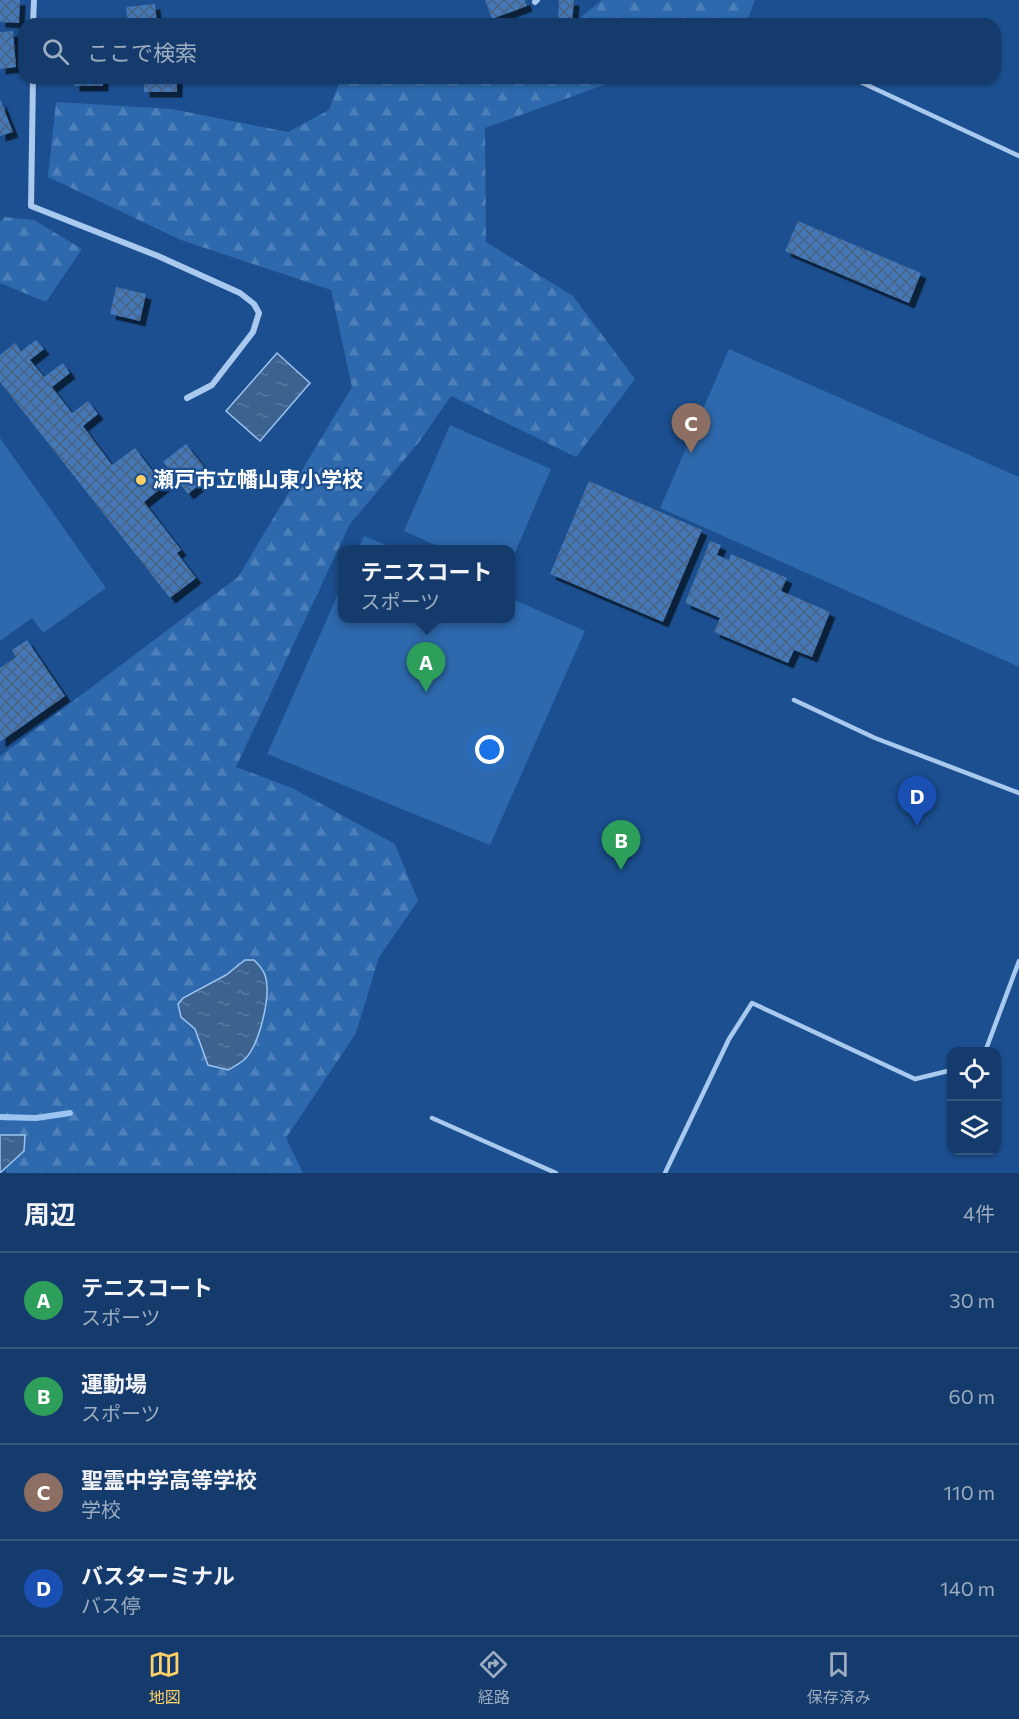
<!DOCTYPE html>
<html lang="ja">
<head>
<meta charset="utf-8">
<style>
  :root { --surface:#143b6b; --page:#1d4271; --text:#f1f3f6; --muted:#9dadc1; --line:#33557e; --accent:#ffd166 }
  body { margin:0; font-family:Commissioner,"Noto Sans JP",sans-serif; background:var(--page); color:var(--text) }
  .controls { position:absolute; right:18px; bottom:18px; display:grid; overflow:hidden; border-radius:12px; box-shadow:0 2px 4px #0004 }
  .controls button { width:54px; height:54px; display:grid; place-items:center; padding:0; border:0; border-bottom:2px solid var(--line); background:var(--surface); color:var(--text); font:30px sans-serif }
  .you { position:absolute; left:490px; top:750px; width:21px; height:21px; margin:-15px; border:4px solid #fff; border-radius:50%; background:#1a73e8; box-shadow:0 0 0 9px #1a73e833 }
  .badge { display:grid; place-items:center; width:39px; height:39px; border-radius:50%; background:var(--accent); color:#fff; font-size:20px; font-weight:700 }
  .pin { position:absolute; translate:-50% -50px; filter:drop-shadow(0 2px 3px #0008) }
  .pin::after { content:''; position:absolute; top:32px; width:21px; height:18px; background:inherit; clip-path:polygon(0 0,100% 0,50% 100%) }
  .popup { position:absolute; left:338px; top:545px; width:177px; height:78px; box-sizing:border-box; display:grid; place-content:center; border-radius:12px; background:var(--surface); filter:drop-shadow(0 2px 4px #0005); font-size:20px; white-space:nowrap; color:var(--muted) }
  .popup b { font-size:22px; color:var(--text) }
  .popup::after { content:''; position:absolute; left:50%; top:100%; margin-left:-12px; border:12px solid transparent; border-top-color:var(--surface) }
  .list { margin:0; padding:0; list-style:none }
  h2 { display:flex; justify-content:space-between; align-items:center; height:78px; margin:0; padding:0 24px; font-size:26px }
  h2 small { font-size:20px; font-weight:400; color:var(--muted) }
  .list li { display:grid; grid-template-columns:39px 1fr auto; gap:18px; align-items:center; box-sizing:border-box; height:96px; padding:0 24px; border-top:2px solid var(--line) }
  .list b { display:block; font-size:22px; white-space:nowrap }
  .list p { margin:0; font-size:20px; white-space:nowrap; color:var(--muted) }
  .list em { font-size:20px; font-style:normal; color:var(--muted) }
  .icon { flex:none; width:33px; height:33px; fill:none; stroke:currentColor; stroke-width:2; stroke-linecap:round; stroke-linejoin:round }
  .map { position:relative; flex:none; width:1019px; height:1173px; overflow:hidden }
  .search { position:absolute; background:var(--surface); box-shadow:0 2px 4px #0004; left:18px; right:18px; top:18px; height:66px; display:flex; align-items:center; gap:15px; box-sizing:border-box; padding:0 21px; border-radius:18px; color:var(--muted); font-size:22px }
  .sheet { height:462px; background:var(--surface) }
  nav { display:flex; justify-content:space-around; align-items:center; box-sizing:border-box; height:84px; border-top:2px solid var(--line); background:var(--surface); font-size:16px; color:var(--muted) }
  nav a { display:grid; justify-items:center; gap:3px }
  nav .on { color:var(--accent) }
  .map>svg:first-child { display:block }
  .forest { fill:url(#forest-firs) }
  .park { fill:#2e69ad }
  .water { fill:url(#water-ripples); stroke:#9cc4f0; stroke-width:1.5 }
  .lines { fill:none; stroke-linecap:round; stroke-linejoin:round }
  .stream { stroke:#9cc4f0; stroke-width:6 }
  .building { fill:url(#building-cross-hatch); filter:url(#shadow) }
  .service { stroke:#a9c9ee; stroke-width:4.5 }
  .minor { stroke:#a9c9ee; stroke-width:6 }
  .poi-dot { fill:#ffd166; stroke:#1b4f8f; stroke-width:2 }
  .labels { text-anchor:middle; stroke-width:4.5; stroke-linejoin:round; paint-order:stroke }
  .poi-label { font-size:21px; font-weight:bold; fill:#fff; stroke:#1b4f8f; text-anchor:start }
</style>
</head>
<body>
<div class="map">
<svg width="1019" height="1173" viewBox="0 0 1019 1173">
  <defs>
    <pattern id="forest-firs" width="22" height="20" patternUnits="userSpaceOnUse" patternTransform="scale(1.5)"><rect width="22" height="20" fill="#2e69ad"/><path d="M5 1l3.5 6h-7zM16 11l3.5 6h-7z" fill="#4d80b9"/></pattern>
    <pattern id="water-ripples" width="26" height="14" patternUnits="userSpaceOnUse" patternTransform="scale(1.5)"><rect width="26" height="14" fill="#3c6290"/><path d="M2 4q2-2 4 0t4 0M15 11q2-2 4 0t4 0" fill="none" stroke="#597aa1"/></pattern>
    <pattern id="building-cross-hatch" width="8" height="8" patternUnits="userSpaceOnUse" patternTransform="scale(1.5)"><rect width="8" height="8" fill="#4478b7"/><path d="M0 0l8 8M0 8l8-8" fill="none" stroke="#486282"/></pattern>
    <filter id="shadow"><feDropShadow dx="5.5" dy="5.5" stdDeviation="0" flood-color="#0009"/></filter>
  </defs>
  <rect width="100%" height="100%" fill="#1b4f8f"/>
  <path class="forest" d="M602,0H755L746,24H572Z
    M341,78H623L485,128L486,242L573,296L635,379L576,457L451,396L419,442L350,524L236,767L292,788L395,844L418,901L379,957L356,1033L286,1138L303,1173H7L0,1158V756L238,577L352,387L331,290L181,240L48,177L56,102L172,109L288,132L329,110Z
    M5,217L34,220L82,249L46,302L0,283V222Z"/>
  <path class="park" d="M729,349L1019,477V667L660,508Z
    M450,425L551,469L510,564V550L444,549L404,531Z
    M0,438L106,588L43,633L32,618L0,641Z
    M364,536L396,549H358Z
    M342,585V618H510V598L585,631L490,845L267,754Z"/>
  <path class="water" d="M277,353L310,383L260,441L226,411Z
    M245,960H254C258,964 263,969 265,975C272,995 259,1046 244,1060C239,1064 233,1067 228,1070L208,1065L195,1029L181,1017L178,1004L183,998L226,975Z
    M0,1135H25L24,1151L0,1173Z"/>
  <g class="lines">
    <path class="stream" d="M0,1117L36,1118L70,1113"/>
  </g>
  <path class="building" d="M0,0H20L19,23L0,22Z
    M485,0H525L527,6L492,19Z
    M559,0H574L572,24L558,23Z
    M155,4L157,24H128L126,7Z
    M13,31L16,67L0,69V32Z
    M74,78H103V86H74Z
    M144,78H177V92H144Z
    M0,99L13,132L0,136Z
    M798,221L921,273L909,303L785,251Z
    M116,287L146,294L140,321L110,314Z
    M36,340L44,349L30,360L44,377L63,363L70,373L52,387L72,413L88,401L98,414L83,426L112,465L135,448L164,486L144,502L181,550L177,553L196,578L170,598L0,382V355L15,343L21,351Z
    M186,444L211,476L188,494L163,462Z
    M589,481L702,530L663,622L550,574Z
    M710,541L721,545L717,555L729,560L731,554L787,578L781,591L830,612L812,657L794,650L788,663L714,632L720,618L685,603Z
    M27,640L65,696L0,742V668L16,657L12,650Z"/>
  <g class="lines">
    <path class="service" d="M852,78L1019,156
      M794,700L875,738L1019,793
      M985,1052L1019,961
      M432,1118L556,1173
      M665,1173L729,1039L752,1003L915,1079L952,1070"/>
    <path class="minor" d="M535,2L537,0
      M33,24L34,0
      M33,78L31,206L158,256L240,293L254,304L259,313L253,332L212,385L187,398"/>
  </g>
  <circle class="poi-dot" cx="141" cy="480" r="6"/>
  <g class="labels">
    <g class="poi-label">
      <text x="153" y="487">瀬戸市立幡山東小学校</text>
    </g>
  </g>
</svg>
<div class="controls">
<button><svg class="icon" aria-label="locate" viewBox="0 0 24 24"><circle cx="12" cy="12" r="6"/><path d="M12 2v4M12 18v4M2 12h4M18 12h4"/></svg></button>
<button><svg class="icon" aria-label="layers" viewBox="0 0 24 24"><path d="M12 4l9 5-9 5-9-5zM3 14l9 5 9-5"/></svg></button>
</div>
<div class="you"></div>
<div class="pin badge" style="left:426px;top:692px;background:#2e9e5b">A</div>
<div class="popup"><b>テニスコート</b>スポーツ</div>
<div class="pin badge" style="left:621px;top:870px;background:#2e9e5b">B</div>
<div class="pin badge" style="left:691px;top:453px;background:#8d6e63">C</div>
<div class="pin badge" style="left:917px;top:826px;background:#1a4fb4">D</div>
<div class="search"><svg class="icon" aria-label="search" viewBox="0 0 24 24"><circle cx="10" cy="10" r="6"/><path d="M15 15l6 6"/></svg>ここで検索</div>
</div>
<section class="sheet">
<h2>周辺<small>4件</small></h2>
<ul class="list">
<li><span class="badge" style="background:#2e9e5b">A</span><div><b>テニスコート</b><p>スポーツ</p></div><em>30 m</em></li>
<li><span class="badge" style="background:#2e9e5b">B</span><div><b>運動場</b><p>スポーツ</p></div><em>60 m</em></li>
<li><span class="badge" style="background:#8d6e63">C</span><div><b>聖霊中学高等学校</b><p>学校</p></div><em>110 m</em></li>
<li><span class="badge" style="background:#1a4fb4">D</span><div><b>バスターミナル</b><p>バス停</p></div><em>140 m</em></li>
</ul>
</section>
<nav>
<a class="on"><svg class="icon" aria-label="map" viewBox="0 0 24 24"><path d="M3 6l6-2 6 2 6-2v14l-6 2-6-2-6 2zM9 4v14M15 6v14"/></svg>地図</a>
<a><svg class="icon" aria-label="directions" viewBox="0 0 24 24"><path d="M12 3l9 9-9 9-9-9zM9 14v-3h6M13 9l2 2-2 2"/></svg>経路</a>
<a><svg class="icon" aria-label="saved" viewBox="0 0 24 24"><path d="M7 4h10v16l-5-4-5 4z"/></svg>保存済み</a>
</nav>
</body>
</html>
